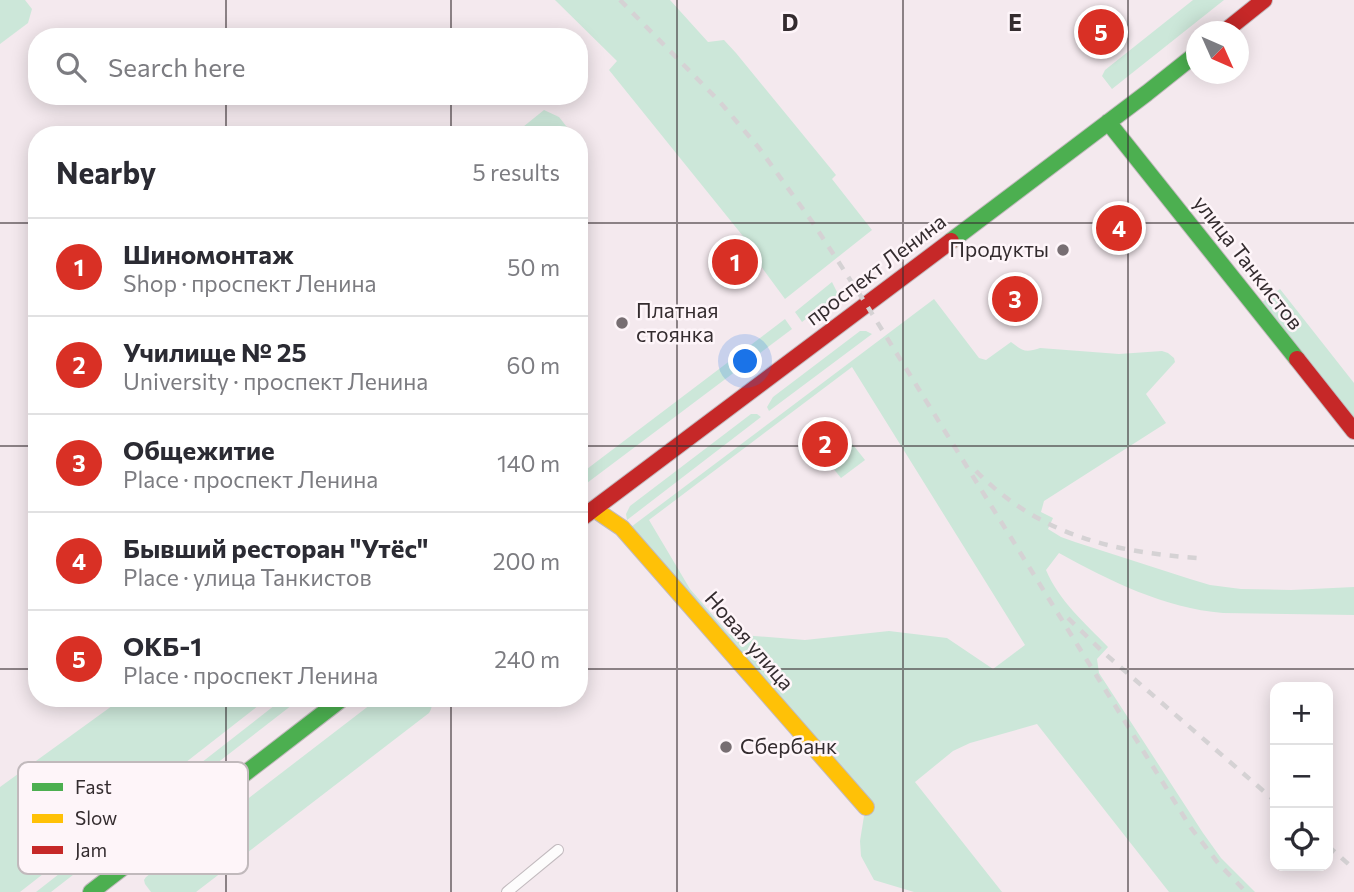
<!DOCTYPE html>
<html lang="en">
<head>
<meta charset="utf-8">
<style>
  :root { --surface:#fff; --page:#f2f2f3; --text:#2b2b33; --muted:#7c7c81; --line:#e1e1e2; --accent:#d93025 }
  body { margin:0; font-family:Commissioner,sans-serif; background:var(--page); color:var(--text) }
  .controls { position:absolute; right:21px; bottom:21px; display:grid; overflow:hidden; border-radius:14px; box-shadow:0 4px 18px #0003 }
  .controls button { width:63px; height:63px; display:grid; place-items:center; padding:0; border:0; border-bottom:2px solid var(--line); background:var(--surface); color:var(--text); font:35px sans-serif }
  .compass { position:absolute; left:1186px; top:21px; width:63px; height:63px; border-radius:50%; background:var(--surface); box-shadow:0 4px 18px #0003; rotate:135deg }
  .you { position:absolute; left:746px; top:362px; width:24px; height:24px; margin:-18px; border:5px solid #fff; border-radius:50%; background:#1a73e8; box-shadow:0 0 0 10px #1a73e833 }
  .badge { display:grid; place-items:center; width:46px; height:46px; border-radius:50%; background:var(--accent); color:#fff; font-size:23px; font-weight:700 }
  .pin { position:absolute; translate:-50% -50%; border:4px solid #fff; box-shadow:0 2px 7px #0006 }
  .list { margin:0; padding:0; list-style:none }
  h2 { display:flex; justify-content:space-between; align-items:center; height:91px; margin:0; padding:0 28px; font-size:30px }
  h2 small { font-size:23px; font-weight:400; color:var(--muted) }
  .list li { display:grid; grid-template-columns:46px 1fr auto; gap:21px; align-items:center; box-sizing:border-box; height:98px; padding:0 28px; border-top:2px solid var(--line) }
  .list b { display:block; font-size:26px; white-space:nowrap }
  .list p { margin:0; font-size:23px; white-space:nowrap; color:var(--muted) }
  .list em { font-size:23px; font-style:normal; color:var(--muted) }
  .icon { flex:none; width:38px; height:38px; fill:none; stroke:currentColor; stroke-width:2; stroke-linecap:round; stroke-linejoin:round }
  .map { position:relative; flex:none; width:1354px; height:892px; overflow:hidden }
  .search { position:absolute; background:var(--surface); box-shadow:0 4px 18px #0003; left:28px; top:28px; width:560px; height:77px; display:flex; align-items:center; gap:18px; box-sizing:border-box; padding:0 24px; border-radius:28px; color:var(--muted); font-size:26px }
  .panel { position:absolute; background:var(--surface); box-shadow:0 4px 18px #0003; left:28px; top:126px; width:560px; height:581px; border-radius:28px }
  .map>svg:first-child { display:block }
  .green { fill:#cce7d9; fill-rule:evenodd }
  .lines { fill:none; stroke-linecap:round; stroke-linejoin:round }
  .street-casing { stroke:#c2babe; stroke-width:12 }
  .fast-casing { stroke:#c2babe; stroke-width:18 }
  .slow-casing { stroke:#c2babe; stroke-width:18 }
  .jam-casing { stroke:#c2babe; stroke-width:18 }
  .street { stroke:#fdfcfc; stroke-width:10 }
  .fast { stroke:#4caf50; stroke-width:16 }
  .slow { stroke:#ffc107; stroke-width:16 }
  .jam { stroke:#c62828; stroke-width:16 }
  .rail { stroke:#d5d2d4; stroke-width:4.5; stroke-dasharray:9 9; stroke-linecap:butt }
  .grid { fill:none; stroke:#342c2f; stroke-width:2; stroke-opacity:0.55 }
  .poi-dot { fill:#776e72; stroke:#fef5f9; stroke-width:2.5 }
  .labels { text-anchor:middle; stroke-width:5; stroke-linejoin:round; paint-order:stroke }
  .poi-label { font-size:21px; fill:#342c2f; stroke:#fef5f9; text-anchor:start }
  .street-label { font-size:21px; fill:#342c2f; stroke:#fef5f9 }
  .key { fill:#fef5f9; stroke:#c1b9bc; stroke-width:2 }
  .key-label { font-size:19px; fill:#342c2f }
  .grid-label { font-size:23px; text-anchor:middle; font-weight:bold; fill:#342c2f; stroke:#fef5f9; stroke-width:5; stroke-linejoin:round; paint-order:stroke }
</style>
</head>
<body>
<div class="map">
<svg width="1354" height="892" viewBox="0 0 1354 892">
  <rect width="100%" height="100%" fill="#f4e9ee"/>
  <path class="green" d="M0,0H25L32,9L28,23L0,44Z
    M555,0H670L708,42L724,40L736,53L836,175L832,179L872,230L785,299L752,254L755,251L609,70L617,61Z
    M1193,0H1224L1112,89L1102,76L1105,70Z
    M544,110L559,117L570,131L569,135H513Z
    M832,282L838,294L802,322L795,312Z
    M1280,289L1354,383V418L1261,303Z
    M934,299L979,358L986,360L1011,342C1023,351 1025,353 1040,348L1119,354L1162,351L1168,353L1174,358L1175,362L1146,394L1166,423L1044,501L1041,512L1053,518L1048,529L1061,537L1075,542L1190,579L1210,585L1241,589L1291,590L1354,587V615L1223,613C1164,608 1110,581 1059,553L1046,570C1059,601 1085,623 1108,647L1097,659L1099,673L1203,833L1221,858L1255,892H1169L1037,724L970,743L953,751L915,782L1002,892H914L874,880L861,856L860,841L864,816L875,806L631,527ZM852,367L1025,645L993,669L947,638L889,631L805,640L729,634L690,589L649,520Z
    M785,319L792,329L579,489V475Z
    M860,331H866L872,334L769,411L767,407L773,397Z
    M751,414H757L761,417L627,520L626,514L630,506Z
    M839,427L865,460L841,478L815,446Z
    M123,698H268L20,892H0V787Z
    M284,698H301L51,892H36Z
    M379,698H428C432,704 433,707 429,713L196,892H151L145,884L144,880L146,877Z"/>
  <g class="lines">
    <defs>
      <path id="street" d="M507,892L558,850"/>
      <path id="fast" d="M1108,122L1297,359
        M951,241L1147,93L1196,54
        M91,892L343,698"/>
      <path id="slow" d="M594,509L622,528L866,807"/>
      <path id="jam" d="M1224,32L1264,0
        M1297,359L1354,431
        M579,520L951,241"/>
    </defs>
    <use href="#street" class="street-casing"/>
    <use href="#fast" class="fast-casing"/>
    <use href="#slow" class="slow-casing"/>
    <use href="#jam" class="jam-casing"/>
    <use href="#street" class="street"/>
    <use href="#fast" class="fast"/>
    <use href="#slow" class="slow"/>
    <use href="#jam" class="jam"/>
    <path class="rail" d="M620,0L720,102L759,148L813,223L866,304L1191,828L1218,863L1246,892
      M976,471C1039,535 1112,552 1198,558
      M1068,618L1103,652L1275,801
      M1328,846L1354,869"/>
  </g>
  <path class="grid" d="M226,0V37M451,0V37M677,0V892M903,0V892M1128,0V892M226,96V135M451,96V135M0,223H37M579,223H1354M0,446H37M579,446H1354M0,669H37M579,669H1354M226,698V892M451,698V892"/>
  <g class="poi-dot">
    <circle cx="1063" cy="250" r="7"/>
    <circle cx="622" cy="323" r="7"/>
    <circle cx="726" cy="747" r="7"/>
  </g>
  <g class="labels">
    <g class="poi-label">
      <text x="1049" y="257" text-anchor="end">Продукты</text>
      <text x="636" y="318">Платная<tspan x="636" dy="24">стоянка</tspan></text>
      <text x="740" y="754">Сбербанк</text>
    </g>
    <g class="street-label">
      <text transform="translate(1248 263) rotate(52)" y="7">улица Танкистов</text>
      <text transform="translate(876 270) rotate(-37)" y="7">проспект Ленина</text>
      <text transform="translate(749 641) rotate(49)" y="7">Новая улица</text>
    </g>
  </g>
  <rect x="18" y="762" width="230" height="112" rx="10" class="key"/>
  <rect x="32" y="783" width="31" height="8" fill="#4caf50"/>
  <rect x="32" y="814" width="31" height="9" fill="#ffc107"/>
  <rect x="32" y="846" width="31" height="8" fill="#c62828"/>
  <g class="key-label">
    <text x="75" y="794">Fast</text>
    <text x="75" y="825">Slow</text>
    <text x="75" y="857">Jam</text>
  </g>
  <g class="grid-label">
    <text x="790" y="31">D</text>
    <text x="1015" y="31">E</text>
  </g>
</svg>
<div class="controls">
<button>+</button>
<button>−</button>
<button><svg class="icon" aria-label="locate" viewBox="0 0 24 24"><circle cx="12" cy="12" r="6"/><path d="M12 2v4M12 18v4M2 12h4M18 12h4"/></svg></button>
</div>
<svg class="compass" viewBox="-18 -18 36 36"><path d="M0-13l5 13h-10z" fill="#e53935"/><path d="M0 13l5-13h-10z" fill="#7c7c81"/></svg>
<div class="you"></div>
<div class="pin badge" style="left:735px;top:262px">1</div>
<div class="pin badge" style="left:825px;top:444px">2</div>
<div class="pin badge" style="left:1015px;top:299px">3</div>
<div class="pin badge" style="left:1119px;top:228px">4</div>
<div class="pin badge" style="left:1101px;top:32px">5</div>
<div class="search"><svg class="icon" aria-label="search" viewBox="0 0 24 24"><circle cx="10" cy="10" r="6"/><path d="M15 15l6 6"/></svg>Search here</div>
<section class="panel">
<h2>Nearby<small>5 results</small></h2>
<ul class="list">
<li><span class="badge">1</span><div><b>Шиномонтаж</b><p>Shop · проспект Ленина</p></div><em>50 m</em></li>
<li><span class="badge">2</span><div><b>Училище № 25</b><p>University · проспект Ленина</p></div><em>60 m</em></li>
<li><span class="badge">3</span><div><b>Общежитие</b><p>Place · проспект Ленина</p></div><em>140 m</em></li>
<li><span class="badge">4</span><div><b>Бывший ресторан &quot;Утёс&quot;</b><p>Place · улица Танкистов</p></div><em>200 m</em></li>
<li><span class="badge">5</span><div><b>ОКБ-1</b><p>Place · проспект Ленина</p></div><em>240 m</em></li>
</ul>
</section>
</div>
</body>
</html>
